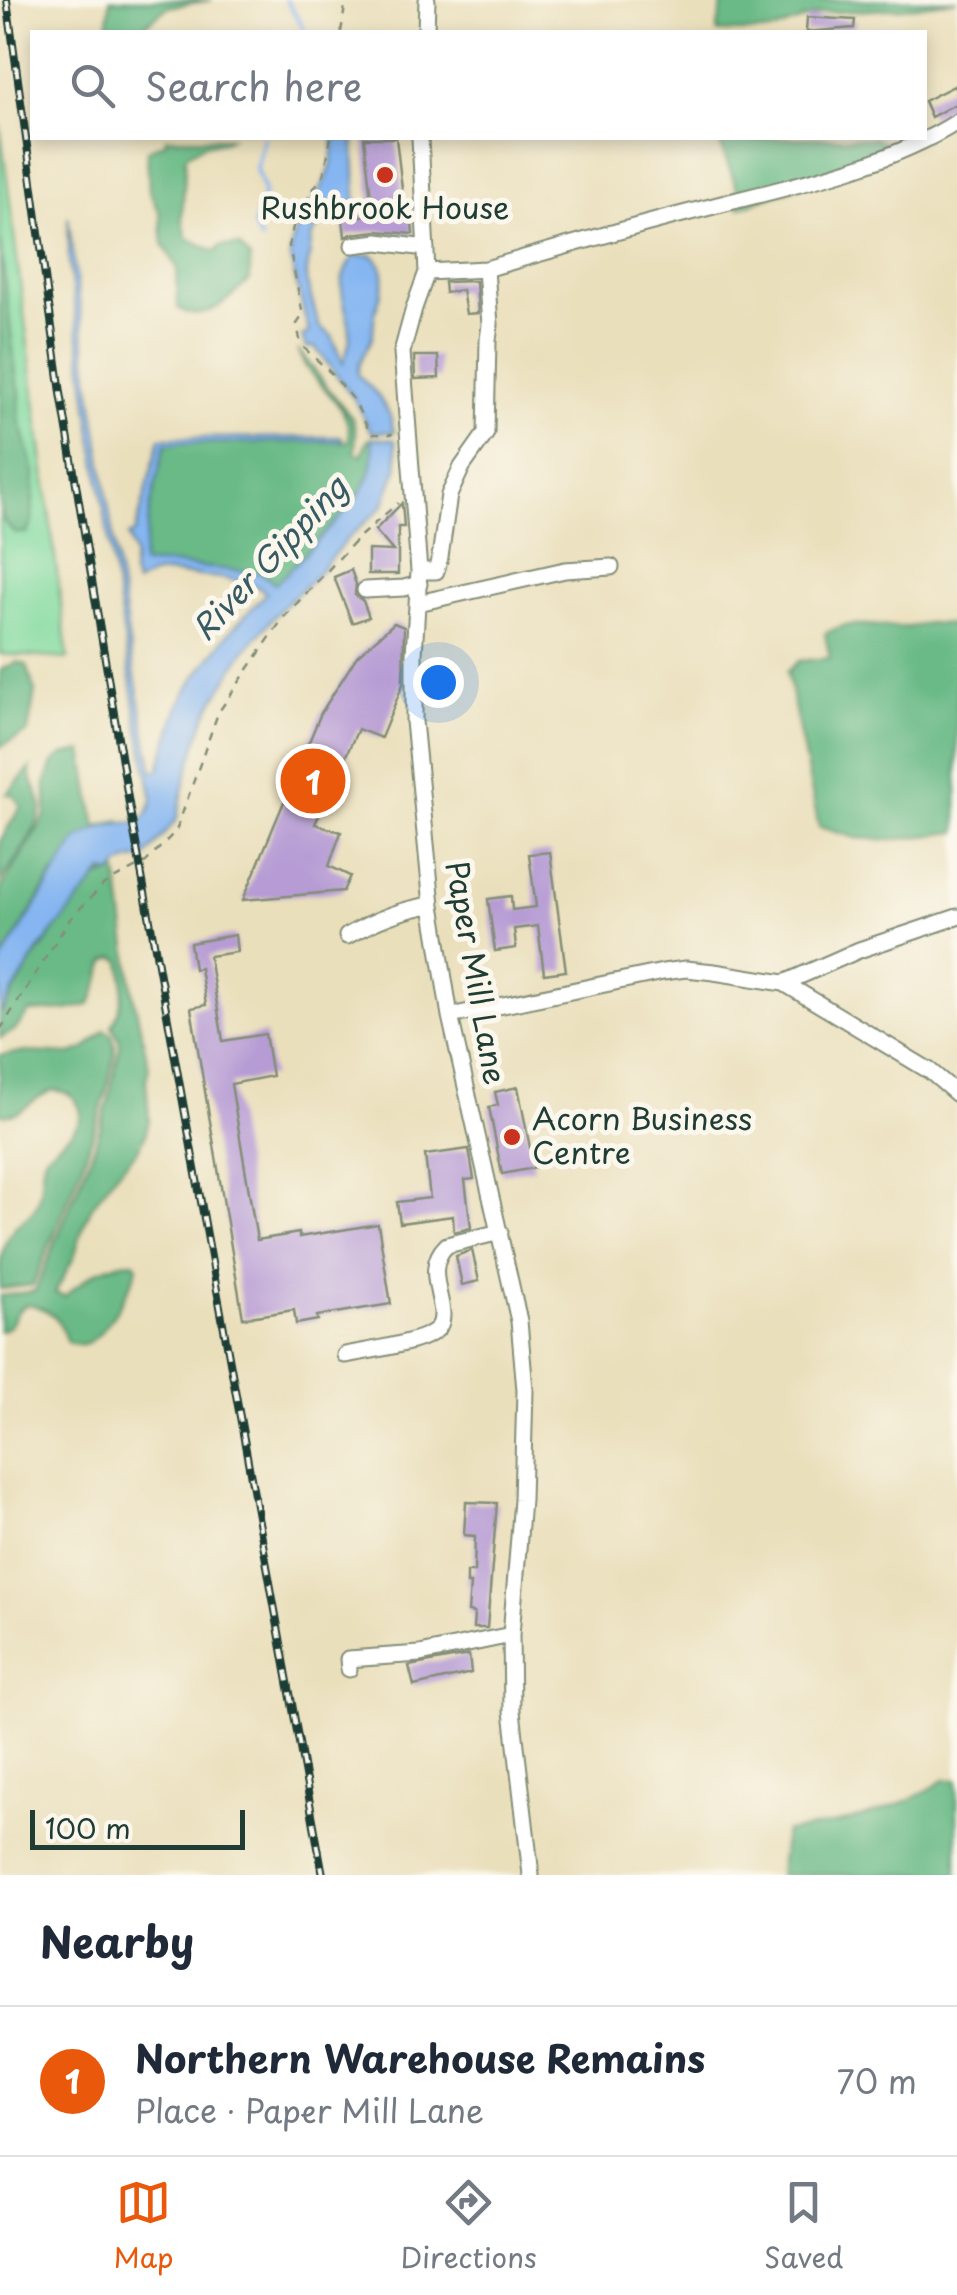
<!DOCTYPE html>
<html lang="en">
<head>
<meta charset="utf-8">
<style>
  :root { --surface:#fff; --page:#f6f6f7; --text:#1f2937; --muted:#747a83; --line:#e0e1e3; --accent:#ea580c }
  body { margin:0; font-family:"Playpen Sans",sans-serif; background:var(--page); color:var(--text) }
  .scale { position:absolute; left:30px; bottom:25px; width:215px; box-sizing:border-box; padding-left:10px; border:5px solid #1f3d34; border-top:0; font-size:28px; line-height:35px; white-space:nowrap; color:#1f3d34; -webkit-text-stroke:8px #fbf7ec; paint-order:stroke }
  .you { position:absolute; left:438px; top:682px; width:35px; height:35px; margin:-25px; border:8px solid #fff; border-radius:50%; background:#1a73e8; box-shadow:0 0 0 15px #1a73e833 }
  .badge { display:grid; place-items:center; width:65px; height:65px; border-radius:50%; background:var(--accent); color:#fff; font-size:32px; font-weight:700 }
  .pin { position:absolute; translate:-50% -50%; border:5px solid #fff; box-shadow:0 2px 10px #0006 }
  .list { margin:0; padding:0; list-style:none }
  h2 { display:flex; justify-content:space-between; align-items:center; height:130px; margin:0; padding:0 40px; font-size:42px }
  h2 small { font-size:32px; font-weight:400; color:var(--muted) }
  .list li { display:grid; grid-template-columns:65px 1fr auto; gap:30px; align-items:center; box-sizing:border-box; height:150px; padding:0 40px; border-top:2px solid var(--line) }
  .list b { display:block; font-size:38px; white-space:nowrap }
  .list p { margin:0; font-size:32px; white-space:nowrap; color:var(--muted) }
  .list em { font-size:32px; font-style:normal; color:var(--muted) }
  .icon { flex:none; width:55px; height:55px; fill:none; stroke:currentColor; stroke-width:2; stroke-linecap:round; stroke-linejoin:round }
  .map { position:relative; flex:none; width:957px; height:1875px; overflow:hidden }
  .search { position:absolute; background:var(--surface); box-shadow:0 5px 15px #0003; left:30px; right:30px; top:30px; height:110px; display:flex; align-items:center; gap:25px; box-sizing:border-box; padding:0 35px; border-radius:0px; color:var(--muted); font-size:38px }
  .sheet { height:280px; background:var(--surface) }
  nav { display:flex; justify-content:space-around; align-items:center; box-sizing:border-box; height:140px; border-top:2px solid var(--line); background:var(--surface); font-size:28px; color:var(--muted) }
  nav a { display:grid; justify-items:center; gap:5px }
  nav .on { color:var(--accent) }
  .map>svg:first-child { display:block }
  .green { fill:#82da9f; stroke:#508c6a; stroke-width:2.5 }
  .forest { fill:#69ba86; stroke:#447c5d; stroke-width:2.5 }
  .water { fill:#85b6f1; stroke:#527a92; stroke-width:2.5 }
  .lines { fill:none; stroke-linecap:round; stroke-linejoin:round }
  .stream { stroke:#85b6f1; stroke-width:4 }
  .building { fill:#b69bd4 }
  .minor-casing { stroke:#848e78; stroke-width:19 }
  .path { stroke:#848e78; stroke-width:2.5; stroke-dasharray:8 8; stroke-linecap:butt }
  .minor { stroke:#fff; stroke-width:15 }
  .rail-casing { stroke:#1f3d34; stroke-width:8 }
  .rail { stroke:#fbf7ec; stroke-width:4; stroke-dasharray:11; stroke-linecap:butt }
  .poi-dot { fill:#c8321e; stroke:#fbf7ec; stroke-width:4 }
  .labels { text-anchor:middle; stroke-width:10; stroke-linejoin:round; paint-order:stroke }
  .poi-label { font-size:30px; fill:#1f3d34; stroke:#fbf7ec }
  .street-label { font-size:30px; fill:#1f3d34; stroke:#fbf7ec }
  .water-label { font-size:32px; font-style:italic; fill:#385b63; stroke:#fbf7ec }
</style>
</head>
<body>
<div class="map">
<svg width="957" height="1875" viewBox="0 0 957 1875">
  <rect width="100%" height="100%" fill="#fbf7ec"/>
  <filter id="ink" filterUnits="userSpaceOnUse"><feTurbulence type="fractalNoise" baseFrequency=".01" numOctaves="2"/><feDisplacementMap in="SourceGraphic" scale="20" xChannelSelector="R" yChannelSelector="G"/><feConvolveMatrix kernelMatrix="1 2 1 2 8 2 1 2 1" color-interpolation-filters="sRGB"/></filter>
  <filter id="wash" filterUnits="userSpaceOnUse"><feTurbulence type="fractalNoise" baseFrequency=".0048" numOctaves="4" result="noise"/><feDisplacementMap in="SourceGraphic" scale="40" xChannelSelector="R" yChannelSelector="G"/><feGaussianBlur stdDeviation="2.25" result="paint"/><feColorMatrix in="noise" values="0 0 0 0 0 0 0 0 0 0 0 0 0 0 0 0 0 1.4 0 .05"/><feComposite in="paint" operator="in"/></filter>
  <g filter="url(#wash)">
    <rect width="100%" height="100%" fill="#eadfbb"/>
    <path class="green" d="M0,124L68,659L0,654Z"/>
    <path class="forest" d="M110,0H212L168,7L136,32H107Z
      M723,0H957L903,8L821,13L770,32H717Z
      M166,138H230L223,142L205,144L186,156L182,217L187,238L216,252L220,246H239L250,258V280C228,298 206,327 178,308L177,267L163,244L160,213L149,190L147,150L165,143Z
      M718,138H875L889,145L866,162L739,208L737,188Z
      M0,241L17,383L20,391L19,418L34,472L32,521L27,533H15L4,522L0,504Z
      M298,350L352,418L356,434L355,453L362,455L367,441L371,438C382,479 350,506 325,533C308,550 293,568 275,584L261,573L170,564L142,565L150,507L165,444L349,441C353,400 308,385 298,350Z
      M927,623L948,624L957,633V832L892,840L856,838L819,827L787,672L799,661L830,658L825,634C833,630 841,625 849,625C876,623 900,632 927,623Z
      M17,662L27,665L35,692L28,732L0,747V670Z
      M83,751L96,827L120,820L122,834L71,859L54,873L0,963V890L46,815V783L53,763L63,755Z
      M30,768C29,783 40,792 41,806C43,824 11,866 0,883V841L21,806L12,794H7Z
      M117,868L133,994L149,1067L146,1080L149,1119L145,1136L137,1151L113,1177L91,1208L84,1224L74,1257L55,1293L65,1296C87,1277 102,1263 134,1262L137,1266C134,1284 102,1341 83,1344C78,1345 72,1343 67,1342C59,1323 58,1313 37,1307C30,1305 28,1303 21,1308C11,1317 16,1326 0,1331V1296L35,1291L95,1145L108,1102L120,1047L119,1038L112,1026C123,1004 126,986 121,961L115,957L106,961L94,997L89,1005L66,1010L29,1012L15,1030L0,1038V1015L32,962L63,919L100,876L112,874Z
      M105,1030C110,1034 113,1034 114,1041C117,1053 111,1068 109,1080C92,1151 60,1218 33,1285L0,1289C0,1266 0,1246 14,1228C22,1219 32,1215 37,1204C43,1189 40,1171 45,1156C58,1142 92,1124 77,1103C71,1094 64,1092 55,1090C32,1095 24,1118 0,1114V1055L26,1052L71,1054L85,1049Z
      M944,1780H957V1875H779L785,1832C840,1825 898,1812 944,1780Z"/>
    <path class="water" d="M334,138H354L356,202L362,221L354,226L343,205L327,214L312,236L306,279L319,326L332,336L343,363C346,354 351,342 350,332C347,301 331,287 354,256L372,255C393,273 380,292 375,314C373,322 374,330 372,338C367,352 357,359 358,375L377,394L390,415L394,432H371L353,397L315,347L306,348L302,336L309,332L290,258C291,226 314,204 327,177C333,165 333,151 334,138Z
      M68,216L90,383L131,655L153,772L159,769L179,705L194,679L227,635L266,593C250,576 189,576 165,573L151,575L136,584L132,572L134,555L128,536L135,533L160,438L342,437V441L165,444L150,507L142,564H170L261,573L275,584C293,568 308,550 325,533C350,506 382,479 371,438L395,440L398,466L383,506L347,539L311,581L285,604L242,654L213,702L203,722L186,778L177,819L144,859C130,858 121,863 112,874L103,872L40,948L0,1013V963L76,841C91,829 119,819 138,824L149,812L153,799L137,719L91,428L69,264Z"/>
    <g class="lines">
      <path class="stream" d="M286,0L302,25L304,32
        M261,240L254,226L264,192L256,169L264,138"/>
    </g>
    <g id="blocks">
      <path class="building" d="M807,17L855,20L854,28L806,32Z
        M954,86L957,92V103L931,117L924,101Z
        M364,138H396L405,214L411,213L413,234L377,231L352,234L345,237L343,218L373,215Z
        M476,281L478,313L466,314L462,290L445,293L444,282Z
        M414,356H438L439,378L415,379Z
        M402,503L404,527H398V574H368V550L393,551L375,530Z
        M351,570L356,584L355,595L363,601L369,617L352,623L334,577Z
        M394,623L404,627L403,684L381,738L358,729L315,824L341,832L329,866L350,876L343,891L243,900L321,713L357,656Z
        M550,852L566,971L544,974L538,926L514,929L516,948L495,951L488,899L511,896L512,910L536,907L529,854Z
        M235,935L237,952L209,956L223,1041L265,1034L272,1076L231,1084L257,1240L299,1233V1237L378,1224L391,1304L317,1316L318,1320L296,1324L294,1310L243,1318L191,1008L206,1005L200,968L194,969L190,943Z
        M518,1087L534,1168L502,1174L489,1107L498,1105L495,1092Z
        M469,1149L474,1179L465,1180L471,1228L454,1232L453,1216L400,1223L397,1202L430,1198L425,1155Z
        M472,1250L479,1281L462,1285L456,1256Z
        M466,1502L497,1503L487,1628H473L474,1613L468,1612L470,1584H467V1572H474L475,1536L464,1535Z
        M469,1655L471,1673L414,1686L409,1666Z"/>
    </g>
  </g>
  <g filter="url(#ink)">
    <use href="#blocks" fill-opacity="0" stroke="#848e78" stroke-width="2.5"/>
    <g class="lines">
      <defs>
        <path id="minor" d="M426,32L427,0
          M420,138L427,272L414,308L402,352L419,571L414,655V721L432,905L450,1016L519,1321L525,1390L522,1500L511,1635L512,1711L531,1875
          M353,245L378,242L426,248
          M486,269C561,247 635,226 710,207C791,186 886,167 957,122
          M419,571H436L440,557L449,495L462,467L486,433L488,340L490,325L486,269L427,272
          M365,590L404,588L419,584
          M418,603L565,570L611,567
          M347,936C373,921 402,909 432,905
          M784,983L859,950L957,917
          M450,1016L663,972L686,969L714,972L784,983L930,1071L957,1094
          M345,1355C365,1351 426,1343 438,1328C453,1309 419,1271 447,1245L500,1232
          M349,1669L348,1659L420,1654L511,1635"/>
      </defs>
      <use href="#minor" class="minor-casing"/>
      <path class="path" d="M341,32L346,0
        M331,138L324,174L310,194L294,222L289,246L303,315L297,324L301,345L332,374L353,399L371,434H393
        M0,1030L70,919L104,884L146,862L176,831L218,713L284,617L358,538L398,503"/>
      <use href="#minor" class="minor"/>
      <defs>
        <path id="rail" d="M7,0L61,393L130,810L323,1875"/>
      </defs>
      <use href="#rail" class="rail-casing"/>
      <use href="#rail" class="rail"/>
    </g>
  </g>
  <g class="poi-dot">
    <circle cx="385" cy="175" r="10"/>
    <circle cx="512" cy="1137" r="10"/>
  </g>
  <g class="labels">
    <g class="poi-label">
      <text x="385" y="219">Rushbrook House</text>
      <text x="532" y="1130" text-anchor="start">Acorn Business<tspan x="532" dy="34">Centre</tspan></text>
    </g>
    <g class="street-label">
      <text transform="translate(475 973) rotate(80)" y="10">Paper Mill Lane</text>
    </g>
    <g class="water-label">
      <text transform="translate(270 559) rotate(-47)" y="11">River Gipping</text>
    </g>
  </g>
</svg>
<div class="scale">100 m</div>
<div class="you"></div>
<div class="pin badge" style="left:313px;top:781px">1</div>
<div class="search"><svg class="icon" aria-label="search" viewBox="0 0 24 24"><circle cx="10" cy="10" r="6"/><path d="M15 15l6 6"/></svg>Search here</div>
</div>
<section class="sheet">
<h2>Nearby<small></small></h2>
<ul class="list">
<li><span class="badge">1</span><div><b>Northern Warehouse Remains</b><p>Place · Paper Mill Lane</p></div><em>70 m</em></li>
</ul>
</section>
<nav>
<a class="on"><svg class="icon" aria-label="map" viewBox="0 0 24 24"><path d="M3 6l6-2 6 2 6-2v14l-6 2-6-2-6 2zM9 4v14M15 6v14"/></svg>Map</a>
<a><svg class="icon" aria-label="directions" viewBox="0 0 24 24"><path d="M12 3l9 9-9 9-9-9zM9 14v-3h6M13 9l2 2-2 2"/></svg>Directions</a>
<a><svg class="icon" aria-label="saved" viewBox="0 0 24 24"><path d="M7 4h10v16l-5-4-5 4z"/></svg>Saved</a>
</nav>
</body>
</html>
